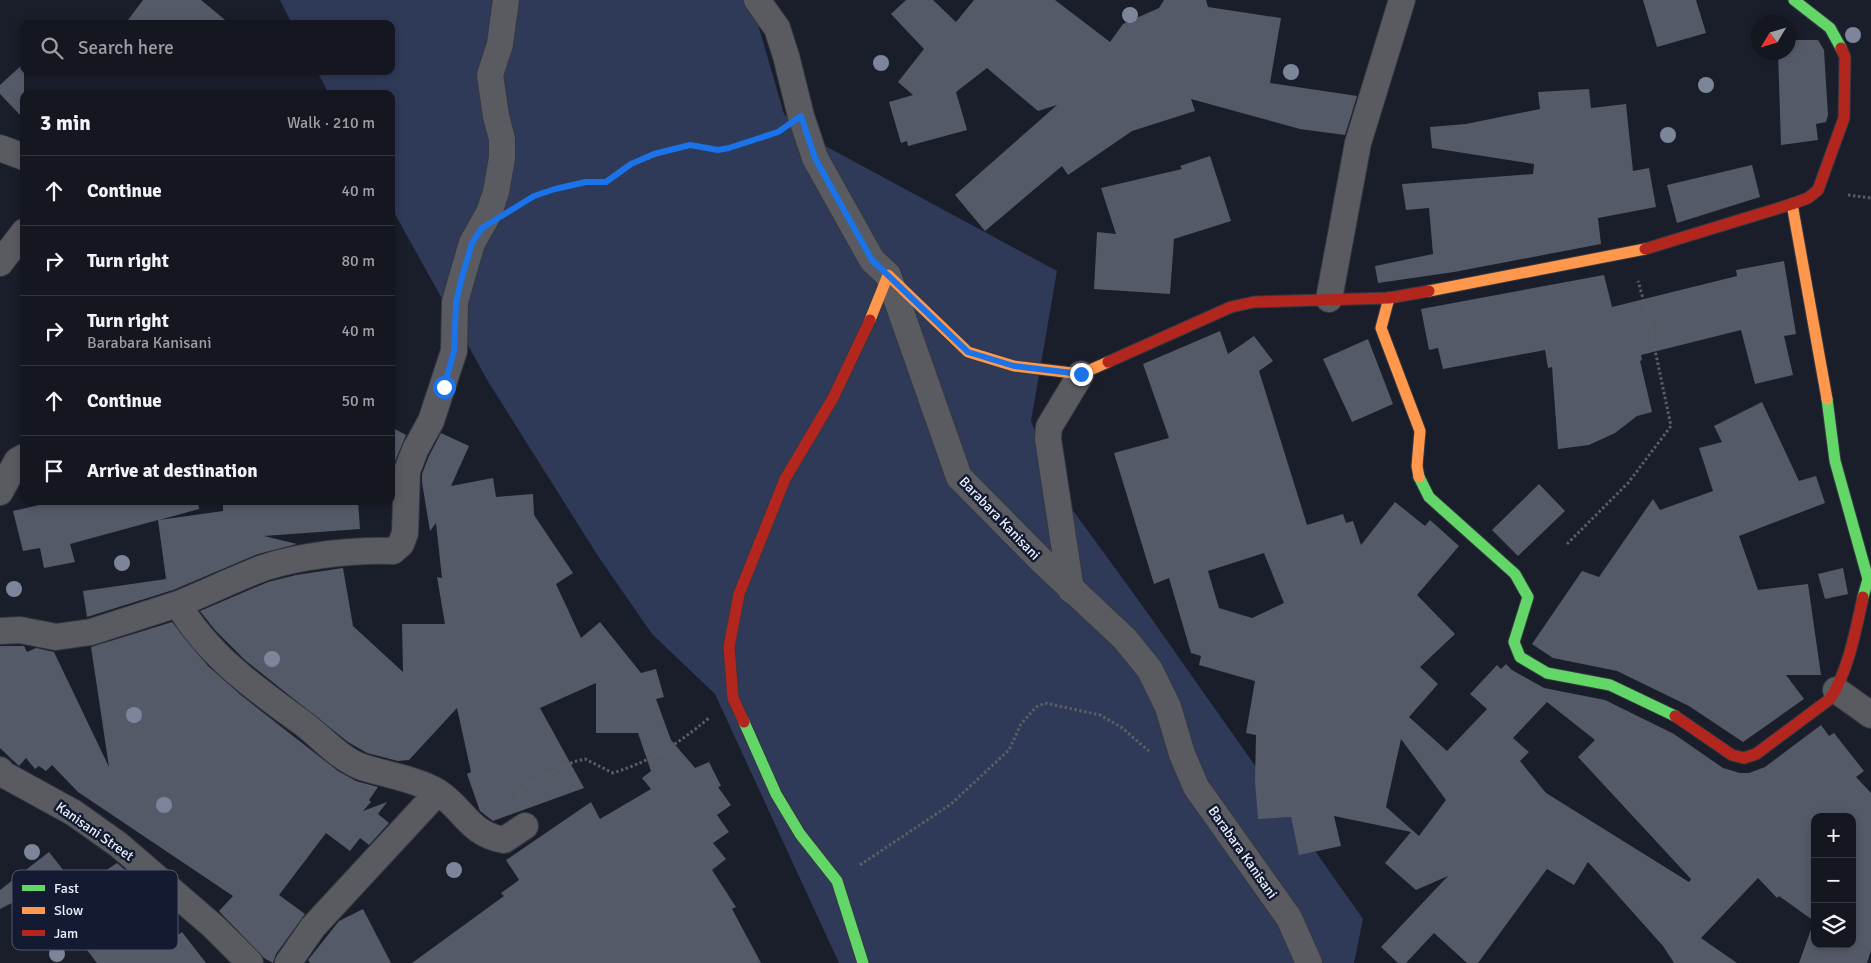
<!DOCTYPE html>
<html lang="en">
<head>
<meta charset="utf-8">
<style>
  :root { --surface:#141620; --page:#21232d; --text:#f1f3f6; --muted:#9d9fa5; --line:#33353e }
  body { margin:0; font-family:Signika,sans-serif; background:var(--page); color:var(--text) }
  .controls { position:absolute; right:15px; bottom:15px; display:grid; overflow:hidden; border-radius:10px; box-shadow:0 2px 8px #0003 }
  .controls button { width:45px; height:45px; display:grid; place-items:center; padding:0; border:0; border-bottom:1px solid var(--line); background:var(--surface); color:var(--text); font:25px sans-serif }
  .compass { position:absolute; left:1751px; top:15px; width:45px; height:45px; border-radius:50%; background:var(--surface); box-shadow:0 2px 8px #0003; rotate:232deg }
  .stop { position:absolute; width:15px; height:15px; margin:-11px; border:4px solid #1a73e8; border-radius:50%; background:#fff }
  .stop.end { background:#1a73e8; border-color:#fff; box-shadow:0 1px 5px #0008 }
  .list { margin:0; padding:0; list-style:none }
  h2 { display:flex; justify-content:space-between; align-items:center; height:65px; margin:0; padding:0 20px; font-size:21px }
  h2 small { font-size:16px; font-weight:400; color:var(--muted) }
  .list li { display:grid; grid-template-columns:32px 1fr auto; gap:15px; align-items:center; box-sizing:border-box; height:70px; padding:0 20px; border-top:1px solid var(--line) }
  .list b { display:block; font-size:19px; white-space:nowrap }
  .list p { margin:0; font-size:16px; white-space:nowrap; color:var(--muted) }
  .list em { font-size:16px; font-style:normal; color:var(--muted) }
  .icon { flex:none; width:28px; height:28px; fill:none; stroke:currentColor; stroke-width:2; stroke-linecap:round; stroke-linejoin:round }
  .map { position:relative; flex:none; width:1871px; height:963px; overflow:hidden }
  .search { position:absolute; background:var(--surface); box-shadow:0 2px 8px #0003; left:20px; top:20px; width:375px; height:55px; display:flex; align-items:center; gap:12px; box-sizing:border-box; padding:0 18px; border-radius:10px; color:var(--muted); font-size:19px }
  .panel { position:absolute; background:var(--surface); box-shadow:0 2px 8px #0003; left:20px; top:90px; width:375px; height:415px; border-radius:10px }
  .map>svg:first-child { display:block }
  .green { fill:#2f3a58 }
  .building { fill:#555a69; fill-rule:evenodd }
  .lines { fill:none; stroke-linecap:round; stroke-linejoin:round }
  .street-casing { stroke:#353842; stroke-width:28 }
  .fast-casing { stroke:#353842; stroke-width:13 }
  .slow-casing { stroke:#353842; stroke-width:13 }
  .jam-casing { stroke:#353842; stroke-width:13 }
  .path { stroke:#5b5e63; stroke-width:3; stroke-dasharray:2.5 2.5; stroke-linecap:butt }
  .street { stroke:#5a5b60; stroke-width:26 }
  .fast { stroke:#63d668; stroke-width:11 }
  .slow { stroke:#ff974d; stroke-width:11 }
  .jam { stroke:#b3261e; stroke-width:11 }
  .tree { fill:#7d859b }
  .route { stroke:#1a73e8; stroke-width:6 }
  .labels { text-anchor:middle; stroke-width:5; stroke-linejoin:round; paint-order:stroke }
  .street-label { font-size:14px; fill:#ebf1fd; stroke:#131a31 }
  .key { fill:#131a31; stroke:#545a6e; stroke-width:1 }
  .key-label { font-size:14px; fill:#ebf1fd }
</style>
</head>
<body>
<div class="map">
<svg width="1871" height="963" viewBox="0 0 1871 963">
  <rect width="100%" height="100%" fill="#1a1e2a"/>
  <path class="green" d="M280,0H751L784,114L816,141L1057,271L1031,421L1061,494L1144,608L1363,919L1354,963H839L715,694L652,634L598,556L489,383L391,207V94H329L317,71H391V24H292Z"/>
  <path class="building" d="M143,0H201L230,24H125Z
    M906,0H933L956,22L974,0H1055L1110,42L1123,24L1159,8L1164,0H1206L1208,7L1281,18L1270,83L1357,96L1345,135L1300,129L1191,99L1195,111L1132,131L1068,175L1062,166L985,231L955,195L1057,105L1038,111L987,68L956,92L967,130L908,146L907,141L901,143L889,102L913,95L898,82L924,49L891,14Z
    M1643,0H1696L1706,33L1657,47Z
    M1788,40H1818L1824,50L1828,115L1826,122L1816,124L1818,140L1781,145L1778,52H1788Z
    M24,63V119L0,94V85Z
    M1589,89L1591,108L1626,104L1633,171L1649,168L1656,207L1598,218L1601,244L1454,272L1378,283L1375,266L1433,254L1429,208L1406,210L1402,184L1533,174L1534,164L1432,148L1430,127L1466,124L1540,109L1538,92Z
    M1210,156L1231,221L1174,239L1170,294L1094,289L1097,232L1116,234L1101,188L1182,169L1180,166Z
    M1752,165L1760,197L1677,223L1667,185Z
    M1784,261L1796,334L1784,336L1793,375L1755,384L1741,330L1641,355L1642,360L1640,361L1652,412L1637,416L1615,433L1589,445L1558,449L1552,367L1548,368L1545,350L1443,369L1438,348L1429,350L1421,309L1604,275L1612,307L1737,276L1736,270Z
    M1220,331L1228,354L1254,336L1273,361L1259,371L1307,525L1343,514L1346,523L1353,521L1361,545L1395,502L1425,526L1430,520L1459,546L1417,595L1455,634L1420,667L1438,684L1409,717L1447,751L1487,709L1470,694L1497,665L1501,669L1506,664L1512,670L1544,688L1605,700L1674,734L1723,768L1740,773H1749L1765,767L1821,725L1829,736L1834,733L1864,771L1856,777L1871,793V951L1867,963H1799L1814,921L1779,896L1777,898L1758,878L1701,938L1737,963H1674L1663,946L1588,862L1574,885L1547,869L1478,963H1467L1434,933L1406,963H1398L1381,947L1448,876L1416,890L1385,863L1411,832L1334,816L1341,846L1299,855L1291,817L1258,819L1255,781L1256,735L1246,733L1255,681L1199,665L1201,656L1191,653L1169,578L1154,584L1114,453L1169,438L1143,364ZM1264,553L1284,603L1252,618L1219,608L1208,571ZM1547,702L1595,740L1578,757L1691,879L1689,882L1546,793L1520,761L1529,752L1513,738ZM1401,739L1446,800L1419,836L1386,807ZM1815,817H1852V944H1815Z
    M1368,339L1393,404L1352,422L1323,359Z
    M1762,402L1799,481L1816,476L1825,503L1739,536L1758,590L1808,584L1821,675H1786L1804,699L1743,742L1689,706L1617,671L1553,658L1532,644L1582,571L1599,577L1653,499L1660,510L1713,491L1699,448L1722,442L1714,426Z
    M391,427L406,435L393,466L391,494Z
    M441,433L469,446L451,486L493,478L496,497L533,494L534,515L573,573L556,584L581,638L600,622L641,673L656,669L664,697L656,699L671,740L695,768L709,762L721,786L718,787L731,805L717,815L729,832L713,843L726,859L712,870L736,907L732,909L761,963H412L504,896L501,893L519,880L506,860L591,802L600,819L651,789L642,778L651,771L638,733H596V683L540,708L584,788L493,821L480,811L467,774L471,772L457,708L409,760L398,761L367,753L348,742L245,660L215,630L200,611L268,582L296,575L343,568L353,626L403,672L402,624H445L437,577L442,578L436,523L430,531L422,482V474L429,456Z
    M1539,484L1565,511L1518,556L1492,530Z
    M38,501H198L199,509L159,520L223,511V501H358L360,529L264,536L297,544L258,554L173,590L87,617L83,591L166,579L158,520L70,544L75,562L44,568L40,548L23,551L13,511L39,505Z
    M1843,568L1848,594L1825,599L1818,574Z
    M172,622L208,666L242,696L338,771L356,781L378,787L369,800L371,802L363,811L387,802L378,814L389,823L369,845L360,838L350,851L326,833L279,895L305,914L276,954L273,963L264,958L219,911L233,896L78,792L52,765L46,771L39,766L35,769L26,758L19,766L0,748V646H24L27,652L36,648L54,652L109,767L91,647Z
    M49,852L78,889L117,863L133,877L175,937L182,932L206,963H97L57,911L50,916L32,893L0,909V890Z
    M363,909L391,963H310L308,960L339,921Z"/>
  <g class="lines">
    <defs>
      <path id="street" d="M757,0L777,28L786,56L801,116L815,158L872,260L888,275L959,477L1042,561L1125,639L1150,670L1168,707L1182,754L1196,787L1289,918L1309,963
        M0,148L24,157
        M0,263L24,232
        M1329,299L1358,143L1402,0
        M0,492L17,461L24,457
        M1071,590L1048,439L1049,427L1081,374
        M178,604C206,593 234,579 263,568C298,556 356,549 393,551L401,544L405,533L407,471L415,450L431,421L454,351L455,302L462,277L472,243L489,213L496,192L502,158V139L496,116L490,75L500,44L506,0
        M0,631L20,630L56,637L91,632L178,604C208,656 257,690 304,724C322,738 340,759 362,767C384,774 419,780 438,792C464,809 469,834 504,840L525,826
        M1836,690L1871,715
        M0,770L3,774L74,813L119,845L214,927L250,963
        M288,963L313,927L438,792"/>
      <path id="fast" d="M1794,0L1830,28L1841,48
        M1827,399L1835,461L1868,579L1863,597
        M1419,477L1429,497L1515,574L1528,597L1514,642L1520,657L1547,673L1610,685L1675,716
        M744,722L776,794L800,834L837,881L863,963"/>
      <path id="slow" d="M1792,204L1827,399
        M1429,291L1645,249
        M1389,298L1381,328L1420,431L1417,466L1419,477
        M870,320L888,275L968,352L1014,366L1081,374L1108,362"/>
      <path id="jam" d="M1645,249L1792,204L1808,198L1818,190L1844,118L1845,57L1841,48
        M1108,362L1231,307L1254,302L1389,298L1429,291
        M1675,716L1732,755L1744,758L1756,754L1830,699C1848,672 1856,629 1863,597
        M744,722L733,698L729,647L739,594L785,479L833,398L870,320"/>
    </defs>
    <use href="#street" class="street-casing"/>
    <use href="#fast" class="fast-casing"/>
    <use href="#slow" class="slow-casing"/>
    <use href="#jam" class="jam-casing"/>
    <path class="path" d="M1848,195L1871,198
      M523,203L555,189L586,182H606L631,165L678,147L690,145L718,150L777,133
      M1567,544L1628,483L1671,426L1647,312L1638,281
      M518,798L521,789L573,762L585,759L613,773C655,759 675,746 709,718
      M860,865L951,804L1009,750L1021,724L1036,707L1045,703L1100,715L1121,727L1150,752"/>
    <use href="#street" class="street"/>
    <use href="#fast" class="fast"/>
    <use href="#slow" class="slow"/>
    <use href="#jam" class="jam"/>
  </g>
  <g class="tree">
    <circle cx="1130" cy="15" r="8"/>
    <circle cx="1853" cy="35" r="8"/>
    <circle cx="881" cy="63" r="8"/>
    <circle cx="1291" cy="72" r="8"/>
    <circle cx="1706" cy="85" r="8"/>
    <circle cx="1668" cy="135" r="8"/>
    <circle cx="122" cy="563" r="8"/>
    <circle cx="14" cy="589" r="8"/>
    <circle cx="272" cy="659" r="8"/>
    <circle cx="134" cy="715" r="8"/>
    <circle cx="164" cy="805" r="8"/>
    <circle cx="32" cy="852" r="8"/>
    <circle cx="454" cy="870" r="8"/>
    <circle cx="57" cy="954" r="8"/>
  </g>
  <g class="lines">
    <path class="route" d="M444,387L454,351L456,302L462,277L472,243L482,228L534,196L555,189L586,182H606L631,164L654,154L690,145L718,150L729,148L778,132L801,116L815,158L826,178L872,260L968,352L1014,366L1081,374"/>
  </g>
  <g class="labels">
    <g class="street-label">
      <text transform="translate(1000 518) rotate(46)" y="5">Barabara Kanisani</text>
      <text transform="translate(95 831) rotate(35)" y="5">Kanisani Street</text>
      <text transform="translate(1243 852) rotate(55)" y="5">Barabara Kanisani</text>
    </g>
  </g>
  <rect x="12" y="870" width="166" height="80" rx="8" class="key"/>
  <rect x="22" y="885" width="23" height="6" fill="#63d668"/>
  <rect x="22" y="907" width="23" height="7" fill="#ff974d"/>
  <rect x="22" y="930" width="23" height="6" fill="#b3261e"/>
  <g class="key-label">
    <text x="54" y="893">Fast</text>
    <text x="54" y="915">Slow</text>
    <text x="54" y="938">Jam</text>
  </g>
</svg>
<div class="controls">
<button>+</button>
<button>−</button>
<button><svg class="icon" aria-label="layers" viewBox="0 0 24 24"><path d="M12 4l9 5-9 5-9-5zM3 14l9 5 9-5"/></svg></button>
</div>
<svg class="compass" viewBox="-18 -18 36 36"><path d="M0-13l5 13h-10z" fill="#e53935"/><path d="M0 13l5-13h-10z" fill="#9d9fa5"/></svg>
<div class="stop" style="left:444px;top:387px"></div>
<div class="stop end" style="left:1081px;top:374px"></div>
<div class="search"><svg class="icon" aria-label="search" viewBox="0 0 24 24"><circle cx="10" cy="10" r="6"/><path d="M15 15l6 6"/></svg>Search here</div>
<section class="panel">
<h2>3 min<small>Walk · 210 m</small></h2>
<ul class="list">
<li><svg class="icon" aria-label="ahead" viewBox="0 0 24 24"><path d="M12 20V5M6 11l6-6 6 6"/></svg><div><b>Continue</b></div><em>40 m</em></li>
<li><svg class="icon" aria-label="right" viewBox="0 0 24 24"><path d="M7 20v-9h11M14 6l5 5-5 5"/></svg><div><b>Turn right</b></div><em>80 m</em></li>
<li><svg class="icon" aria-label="right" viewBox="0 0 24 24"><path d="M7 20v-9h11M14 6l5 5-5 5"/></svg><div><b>Turn right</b><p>Barabara Kanisani</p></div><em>40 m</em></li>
<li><svg class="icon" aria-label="ahead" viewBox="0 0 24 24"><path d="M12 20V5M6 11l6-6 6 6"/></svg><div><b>Continue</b></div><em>50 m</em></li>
<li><svg class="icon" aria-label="arrive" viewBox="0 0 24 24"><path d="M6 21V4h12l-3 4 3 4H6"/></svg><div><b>Arrive at destination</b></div></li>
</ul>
</section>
</div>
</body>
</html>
